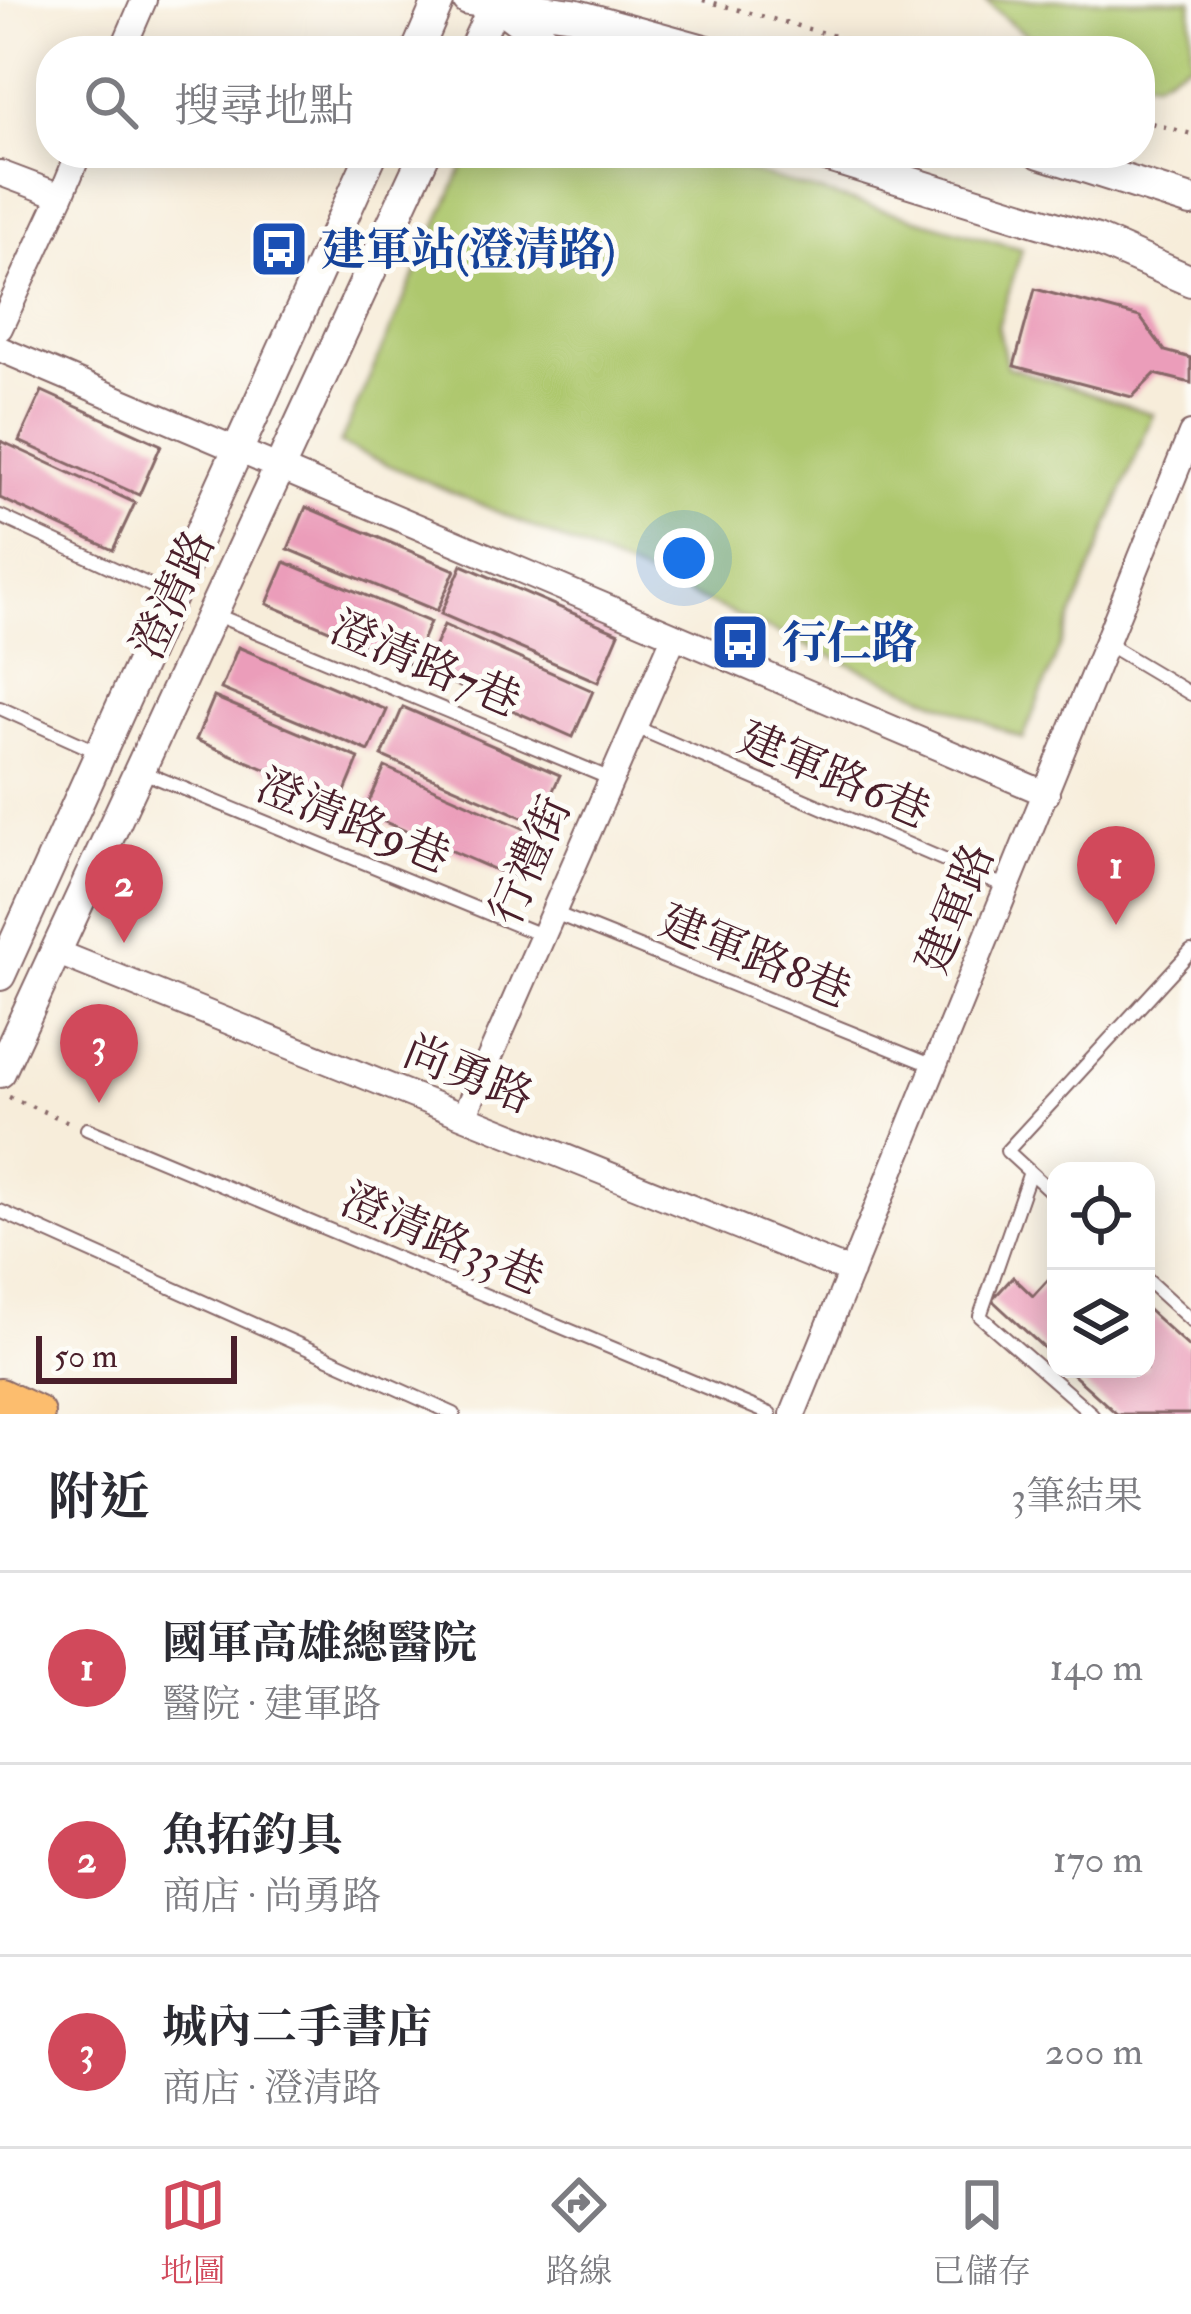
<!DOCTYPE html>
<html lang="zh-TW">
<head>
<meta charset="utf-8">
<style>
  :root { --surface:#fff; --page:#f7f7f7; --text:#2b2b33; --muted:#7c7c81; --line:#e1e1e2; --accent:#d1495b }
  body { margin:0; font-family:"IM FELL Double Pica","Noto Serif TC",serif; background:var(--page); color:var(--text) }
  .controls { position:absolute; right:36px; bottom:36px; display:grid; overflow:hidden; border-radius:24px; box-shadow:0 6px 30px #0003 }
  .controls button { width:108px; height:108px; display:grid; place-items:center; padding:0; border:0; border-bottom:3px solid var(--line); background:var(--surface); color:var(--text); font:60px sans-serif }
  .scale { position:absolute; left:36px; bottom:30px; width:201px; box-sizing:border-box; padding-left:12px; border:6px solid #4a1f2b; border-top:0; font-size:33px; line-height:42px; white-space:nowrap; color:#4a1f2b; -webkit-text-stroke:9px #fdfcf7; paint-order:stroke }
  .you { position:absolute; left:684px; top:558px; width:42px; height:42px; margin:-30px; border:9px solid #fff; border-radius:50%; background:#1a73e8; box-shadow:0 0 0 18px #1a73e833 }
  .badge { display:grid; place-items:center; width:78px; height:78px; border-radius:50%; background:var(--accent); color:#fff; font-size:39px; font-weight:700 }
  .pin { position:absolute; translate:-50% -99px; filter:drop-shadow(0 3px 6px #0008) }
  .pin::after { content:''; position:absolute; top:63px; width:42px; height:36px; background:inherit; clip-path:polygon(0 0,100% 0,50% 100%) }
  .list { margin:0; padding:0; list-style:none }
  h2 { display:flex; justify-content:space-between; align-items:center; height:156px; margin:0; padding:0 48px; font-size:51px }
  h2 small { font-size:39px; font-weight:400; color:var(--muted) }
  .list li { display:grid; grid-template-columns:78px 1fr auto; gap:36px; align-items:center; box-sizing:border-box; height:192px; padding:0 48px; border-top:3px solid var(--line) }
  .list b { display:block; font-size:45px; white-space:nowrap }
  .list p { margin:0; font-size:39px; white-space:nowrap; color:var(--muted) }
  .list em { font-size:39px; font-style:normal; color:var(--muted) }
  .icon { flex:none; width:66px; height:66px; fill:none; stroke:currentColor; stroke-width:2; stroke-linecap:round; stroke-linejoin:round }
  .map { position:relative; flex:none; width:1191px; height:1414px; overflow:hidden }
  .search { position:absolute; background:var(--surface); box-shadow:0 6px 30px #0003; left:36px; right:36px; top:36px; height:132px; display:flex; align-items:center; gap:30px; box-sizing:border-box; padding:0 42px; border-radius:48px; color:var(--muted); font-size:45px }
  .sheet { height:732px; background:var(--surface) }
  nav { display:flex; justify-content:space-around; align-items:center; box-sizing:border-box; height:168px; border-top:3px solid var(--line); background:var(--surface); font-size:33px; color:var(--muted) }
  nav a { display:grid; justify-items:center; gap:6px }
  nav .on { color:var(--accent) }
  .map>svg:first-child { display:block }
  .green { fill:#aec86e; stroke:#7c744c; stroke-width:3 }
  .building { fill:#eb9dba }
  .lines { fill:none; stroke-linecap:round; stroke-linejoin:round }
  .service-casing { stroke:#876768; stroke-width:16 }
  .minor-casing { stroke:#876768; stroke-width:28 }
  .tertiary-casing { stroke:#876768; stroke-width:34 }
  .primary-casing { stroke:#876768; stroke-width:40 }
  .path { stroke:#876768; stroke-width:4.5; stroke-dasharray:3 9; stroke-linecap:butt }
  .service { stroke:#fff; stroke-width:12 }
  .minor { stroke:#fff; stroke-width:24 }
  .tertiary { stroke:#fff; stroke-width:30 }
  .primary { stroke:#fcbd6e; stroke-width:36 }
  .labels { text-anchor:middle; stroke-width:10; stroke-linejoin:round; paint-order:stroke }
  .transit-label { font-size:45px; font-weight:bold; fill:#164399; stroke:#fdfcf7; text-anchor:start }
  .street-label { font-size:45px; fill:#4a1f2b; stroke:#fdfcf7 }
</style>
</head>
<body>
<div class="map">
<svg width="1191" height="1414" viewBox="0 0 1191 1414">
  <rect width="100%" height="100%" fill="#fdfcf7"/>
  <filter id="ink" filterUnits="userSpaceOnUse"><feTurbulence type="fractalNoise" baseFrequency=".00833" numOctaves="2"/><feDisplacementMap in="SourceGraphic" scale="24" xChannelSelector="R" yChannelSelector="G"/><feConvolveMatrix kernelMatrix="1 2 1 2 8 2 1 2 1" color-interpolation-filters="sRGB"/></filter>
  <filter id="wash" filterUnits="userSpaceOnUse"><feTurbulence type="fractalNoise" baseFrequency=".004" numOctaves="4" result="noise"/><feDisplacementMap in="SourceGraphic" scale="48" xChannelSelector="R" yChannelSelector="G"/><feGaussianBlur stdDeviation="2.7" result="paint"/><feColorMatrix in="noise" values="0 0 0 0 0 0 0 0 0 0 0 0 0 0 0 0 0 1.4 0 .05"/><feComposite in="paint" operator="in"/></filter>
  <g filter="url(#wash)">
    <rect width="100%" height="100%" fill="#f7edda"/>
    <path class="green" d="M985,0H1191V61L1155,81L1140,79V51C1060,51 1045,58 985,0Z
      M469,153H684L1022,249L998,326L1007,367L1153,414L1023,739L340,444Z"/>
    <g id="blocks">
      <path class="building" d="M1035,289L1140,317L1165,351L1191,358V383L1155,374L1132,397L1014,366Z
        M42,391L161,445L139,495L19,441Z
        M1,441L135,503L113,550L0,498Z
        M306,507L455,570L437,611L288,549Z
        M285,562L430,622L412,665L267,604Z
        M462,565L619,633L598,682L441,614Z
        M444,625L593,691L573,737L424,671Z
        M238,647L387,710L369,751L221,689Z
        M214,697L359,758L341,801L196,740Z
        M403,707L560,775L538,824L382,756Z
        M385,767L534,833L514,878L364,813Z
        M1056,1271V1359L992,1300L1013,1277L1033,1296Z
        M1146,1308L1191,1349V1414H1117L1067,1369H1146Z"/>
    </g>
  </g>
  <g filter="url(#ink)">
    <use href="#blocks" fill-opacity="0" stroke="#876768" stroke-width="3"/>
    <g class="lines">
      <defs>
        <path id="service" d="M0,516L169,594
          M214,614L611,779
          M1107,644L1191,694
          M0,708L98,752
          M635,727L1007,887
          M143,772L541,935
          M552,912L934,1066
          M87,1129L770,1414
          M1030,1172L980,1316L1092,1414
          M1056,1196L1007,1151L1191,951
          M0,1211L454,1414
          M1146,1279L1191,1320"/>
        <path id="minor" d="M122,51L144,0
          M0,173L61,196L0,328
          M61,196L79,153
          M0,349L1047,794
          M56,952L851,1272
          M464,1116L673,639
          M793,1414L1191,434"/>
        <path id="tertiary" d="M468,0L573,14L707,51
          M500,7L559,51
          M417,51L439,0
          M473,51L497,0
          M816,153L1097,240L1191,281
          M1040,153L1191,201
          M0,975L372,153
          M0,1072L425,153"/>
        <path id="primary" d="M0,1397L36,1414"/>
      </defs>
      <use href="#service" class="service-casing"/>
      <use href="#minor" class="minor-casing"/>
      <use href="#tertiary" class="tertiary-casing"/>
      <use href="#primary" class="primary-casing"/>
      <path class="path" d="M703,0L889,51
        M1140,120L1191,134
        M9,1097L71,1123"/>
      <use href="#service" class="service"/>
      <use href="#minor" class="minor"/>
      <use href="#tertiary" class="tertiary"/>
      <use href="#primary" class="primary"/>
    </g>
  </g>
  <defs>
    <symbol id="bus-square" viewBox="-11 -11 22 22"><rect x="-9" y="-9" width="18" height="18" rx="4" fill="#1a4fb4" stroke="#fdfcf7"/><path d="M-5-6H5V4H4V6H2V4H-2V6H-4V4H-5ZM-3.5-4V0h7V-4ZM-3.5 1.2v1.5H-2V1.2ZM2 1.2v1.5H3.5V1.2Z" fill="#fff"/></symbol>
  </defs>
  <g fill-rule="evenodd">
    <use href="#bus-square" x="246" y="216" width="66" height="66"/>
    <use href="#bus-square" x="707" y="609" width="66" height="66"/>
  </g>
  <g class="labels">
    <g class="transit-label">
      <text x="321" y="265">建軍站(澄清路)</text>
      <text x="782" y="658">行仁路</text>
    </g>
    <g class="street-label">
      <text transform="translate(172 594) rotate(-65)" y="16">澄清路</text>
      <text transform="translate(426 663) rotate(23)" y="16">澄清路7巷</text>
      <text transform="translate(835 774) rotate(23)" y="16">建軍路6巷</text>
      <text transform="translate(354 820) rotate(22)" y="16">澄清路9巷</text>
      <text transform="translate(529 860) rotate(-66)" y="16">行禮街</text>
      <text transform="translate(954 908) rotate(-68)" y="16">建軍路</text>
      <text transform="translate(756 955) rotate(22)" y="16">建軍路8巷</text>
      <text transform="translate(469 1073) rotate(22)" y="16">尚勇路</text>
      <text transform="translate(443 1238) rotate(23)" y="16">澄清路33巷</text>
    </g>
  </g>
</svg>
<div class="controls">
<button><svg class="icon" aria-label="locate" viewBox="0 0 24 24"><circle cx="12" cy="12" r="6"/><path d="M12 2v4M12 18v4M2 12h4M18 12h4"/></svg></button>
<button><svg class="icon" aria-label="layers" viewBox="0 0 24 24"><path d="M12 4l9 5-9 5-9-5zM3 14l9 5 9-5"/></svg></button>
</div>
<div class="scale">50 m</div>
<div class="you"></div>
<div class="pin badge" style="left:1116px;top:925px">1</div>
<div class="pin badge" style="left:124px;top:943px">2</div>
<div class="pin badge" style="left:99px;top:1103px">3</div>
<div class="search"><svg class="icon" aria-label="search" viewBox="0 0 24 24"><circle cx="10" cy="10" r="6"/><path d="M15 15l6 6"/></svg>搜尋地點</div>
</div>
<section class="sheet">
<h2>附近<small>3筆結果</small></h2>
<ul class="list">
<li><span class="badge">1</span><div><b>國軍高雄總醫院</b><p>醫院 · 建軍路</p></div><em>140 m</em></li>
<li><span class="badge">2</span><div><b>魚拓釣具</b><p>商店 · 尚勇路</p></div><em>170 m</em></li>
<li><span class="badge">3</span><div><b>城內二手書店</b><p>商店 · 澄清路</p></div><em>200 m</em></li>
</ul>
</section>
<nav>
<a class="on"><svg class="icon" aria-label="map" viewBox="0 0 24 24"><path d="M3 6l6-2 6 2 6-2v14l-6 2-6-2-6 2zM9 4v14M15 6v14"/></svg>地圖</a>
<a><svg class="icon" aria-label="directions" viewBox="0 0 24 24"><path d="M12 3l9 9-9 9-9-9zM9 14v-3h6M13 9l2 2-2 2"/></svg>路線</a>
<a><svg class="icon" aria-label="saved" viewBox="0 0 24 24"><path d="M7 4h10v16l-5-4-5 4z"/></svg>已儲存</a>
</nav>
</body>
</html>
